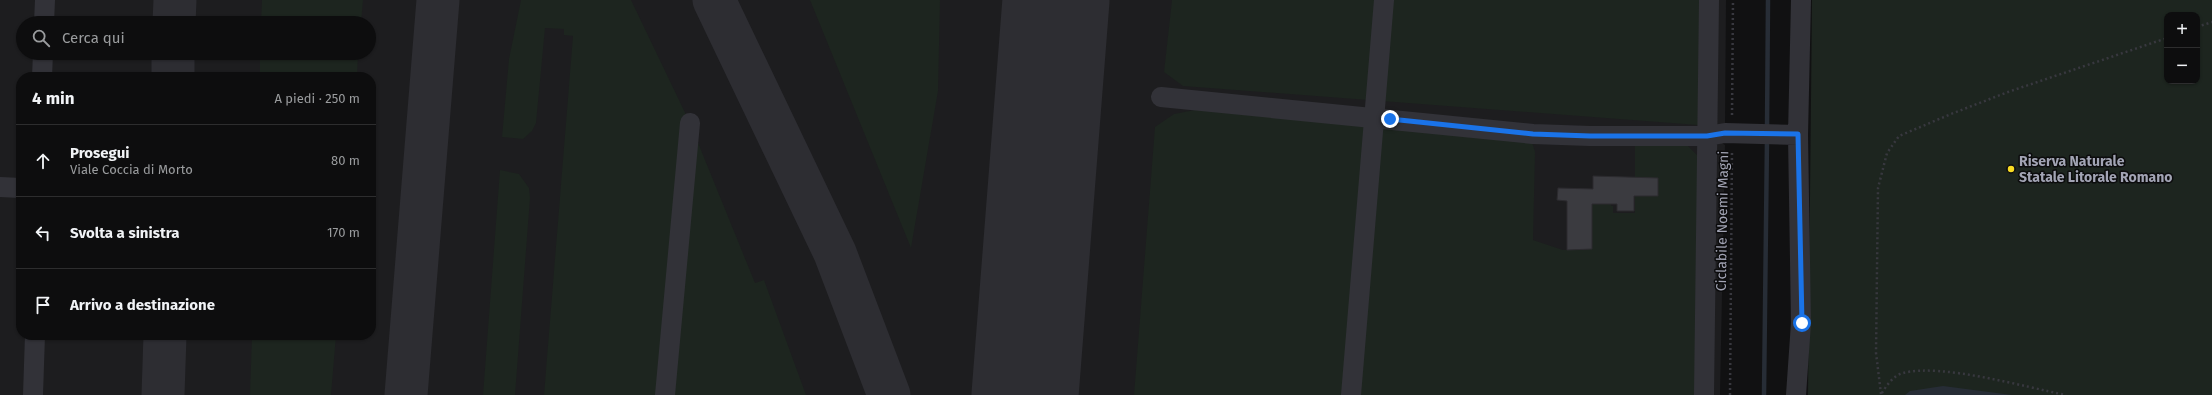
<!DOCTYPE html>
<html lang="it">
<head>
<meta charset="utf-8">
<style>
  :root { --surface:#0d0d0e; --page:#161617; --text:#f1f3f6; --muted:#9a9c9e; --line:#2d2d2e }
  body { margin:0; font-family:"Fira Sans",sans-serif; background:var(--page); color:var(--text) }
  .controls { position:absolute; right:12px; top:12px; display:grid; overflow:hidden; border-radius:8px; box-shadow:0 1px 3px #0004 }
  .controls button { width:36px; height:36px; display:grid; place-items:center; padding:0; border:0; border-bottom:1px solid var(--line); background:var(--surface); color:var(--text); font:20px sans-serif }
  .stop { position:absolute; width:12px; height:12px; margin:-9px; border:3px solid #1a73e8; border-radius:50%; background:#fff }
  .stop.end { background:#1a73e8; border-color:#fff; box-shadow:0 1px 4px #0008 }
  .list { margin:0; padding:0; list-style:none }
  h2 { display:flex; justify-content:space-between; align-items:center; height:52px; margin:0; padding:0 16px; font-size:17px }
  h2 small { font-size:13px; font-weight:400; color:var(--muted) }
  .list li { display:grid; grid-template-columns:26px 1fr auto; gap:12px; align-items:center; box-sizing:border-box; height:72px; padding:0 16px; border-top:1px solid var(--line) }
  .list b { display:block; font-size:15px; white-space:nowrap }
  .list p { margin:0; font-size:13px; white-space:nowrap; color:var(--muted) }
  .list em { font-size:13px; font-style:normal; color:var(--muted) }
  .icon { flex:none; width:22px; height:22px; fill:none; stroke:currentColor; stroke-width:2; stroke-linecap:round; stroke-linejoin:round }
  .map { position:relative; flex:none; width:2212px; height:395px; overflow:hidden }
  .search { position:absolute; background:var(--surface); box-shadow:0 1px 3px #0004; left:16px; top:16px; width:360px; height:44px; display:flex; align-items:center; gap:10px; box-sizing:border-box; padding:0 14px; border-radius:22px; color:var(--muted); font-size:15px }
  .panel { position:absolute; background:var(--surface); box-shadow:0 1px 3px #0004; left:16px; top:72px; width:360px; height:268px; border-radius:16px }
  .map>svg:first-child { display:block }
  .built { fill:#1d1d1f; fill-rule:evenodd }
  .green { fill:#1d251f; fill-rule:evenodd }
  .water { fill:#272d36 }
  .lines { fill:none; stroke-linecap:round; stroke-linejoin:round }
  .stream { stroke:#272d36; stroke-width:4.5 }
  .taxiway { stroke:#2d2d32; stroke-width:43 }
  .runway { stroke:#2d2d32; stroke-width:107 }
  .building { fill:#3b3b40; stroke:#2c2b2f }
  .path { stroke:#38383f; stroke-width:2.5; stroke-dasharray:2 3; stroke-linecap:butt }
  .minor { stroke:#323238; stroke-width:20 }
  .route { stroke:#1a73e8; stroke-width:5 }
  .poi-dot { fill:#f9db23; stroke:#0c0c0d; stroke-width:1.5 }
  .labels { text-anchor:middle; stroke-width:3; stroke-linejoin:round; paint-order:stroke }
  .poi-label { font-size:14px; font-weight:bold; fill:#a2a4b4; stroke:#0c0c0d; text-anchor:start }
  .street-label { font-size:14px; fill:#a2a4b4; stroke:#0c0c0d }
</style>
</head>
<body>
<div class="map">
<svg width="2212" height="395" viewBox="0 0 2212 395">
  <rect width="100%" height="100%" fill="#111112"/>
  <path class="built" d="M0,0H1726L1725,129L1722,143L1725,145L1720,395H0ZM23,23H369V53H23ZM21,77H371V335H21Z"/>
  <path class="green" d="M262,0H363L361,23H261Z
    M521,0H631L690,123L755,283L764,280L806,395H544L573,36L564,35V29L545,28L536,123L532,131L523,139L502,137L509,59Z
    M810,0H940L938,91L911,248Z
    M1172,0H1700L1698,125L1183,86L1164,72Z
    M1812,0H2212V395H1808ZM2167,15H2197V81H2167Z
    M260,53H358L357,77H260Z
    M1195,110L1532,142L1535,152L1533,240L1563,250H1587V204H1611V206H1613V213H1635V144L1687,145L1701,159L1700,395H1134L1155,127L1174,114Z
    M500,170L519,174L529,188L530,198L515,395H483Z
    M252,335H336L331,395H250Z"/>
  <path class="water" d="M1943,386L2012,395H1905L1910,391Z"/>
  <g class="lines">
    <path class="stream" d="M1767,129L1768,0
      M1764,395L1767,139"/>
    <path class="taxiway" d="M714,0L835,253L889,395
      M174,23L175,0
      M173,77V53
      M163,395L165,335
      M406,395L438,0
      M998,395L1044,157"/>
    <path class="runway" d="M1025,395L1056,0"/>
  </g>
  <path class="building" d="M1593,176L1658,178V196H1634V211H1617V204H1592V249L1567,250V201L1557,200L1558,188L1593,189Z"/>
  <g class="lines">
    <path class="path" d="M2197,27L2212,22
      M1732,115L1733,0
      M1882,393C1886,386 1894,375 1903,373C1941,363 2025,387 2066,395
      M1881,394L1876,353L1878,188L1887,153L1899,136L1951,114L2008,92L2167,38
      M1730,395L1732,150"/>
    <path class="minor" d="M44,23L45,0
      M42,77L43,53
      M1161,97L1533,134L1590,136H1707L1725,133L1798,135
      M0,187L21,188
      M33,395L35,335
      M665,395L690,123
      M1351,395L1384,0
      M1704,395L1709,0
      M1796,395L1801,323L1798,135L1801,0"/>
  </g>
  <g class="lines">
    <path class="route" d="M1390,119L1533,134L1590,136H1707L1725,133L1798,134L1802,323"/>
  </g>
  <circle class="poi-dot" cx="2011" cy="169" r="4"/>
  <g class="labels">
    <g class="poi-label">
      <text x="2019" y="166">Riserva Naturale<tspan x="2019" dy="16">Statale Litorale Romano</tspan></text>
    </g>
    <g class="street-label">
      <text transform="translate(1722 221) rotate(-89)" y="5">Ciclabile Noemi Magni</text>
    </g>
  </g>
</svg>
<div class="controls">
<button>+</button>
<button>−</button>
</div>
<div class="stop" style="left:1802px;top:323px"></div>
<div class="stop end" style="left:1390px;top:119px"></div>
<div class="search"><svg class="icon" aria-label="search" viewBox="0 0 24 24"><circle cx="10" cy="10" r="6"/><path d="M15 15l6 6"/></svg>Cerca qui</div>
<section class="panel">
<h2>4 min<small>A piedi · 250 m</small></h2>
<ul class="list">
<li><svg class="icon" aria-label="ahead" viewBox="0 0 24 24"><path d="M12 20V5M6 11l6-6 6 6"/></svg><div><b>Prosegui</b><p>Viale Coccia di Morto</p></div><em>80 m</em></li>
<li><svg class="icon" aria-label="left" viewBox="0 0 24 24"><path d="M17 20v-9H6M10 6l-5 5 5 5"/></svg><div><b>Svolta a sinistra</b></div><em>170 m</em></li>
<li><svg class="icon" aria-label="arrive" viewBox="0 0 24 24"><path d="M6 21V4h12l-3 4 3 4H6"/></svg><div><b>Arrivo a destinazione</b></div></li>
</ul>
</section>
</div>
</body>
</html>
